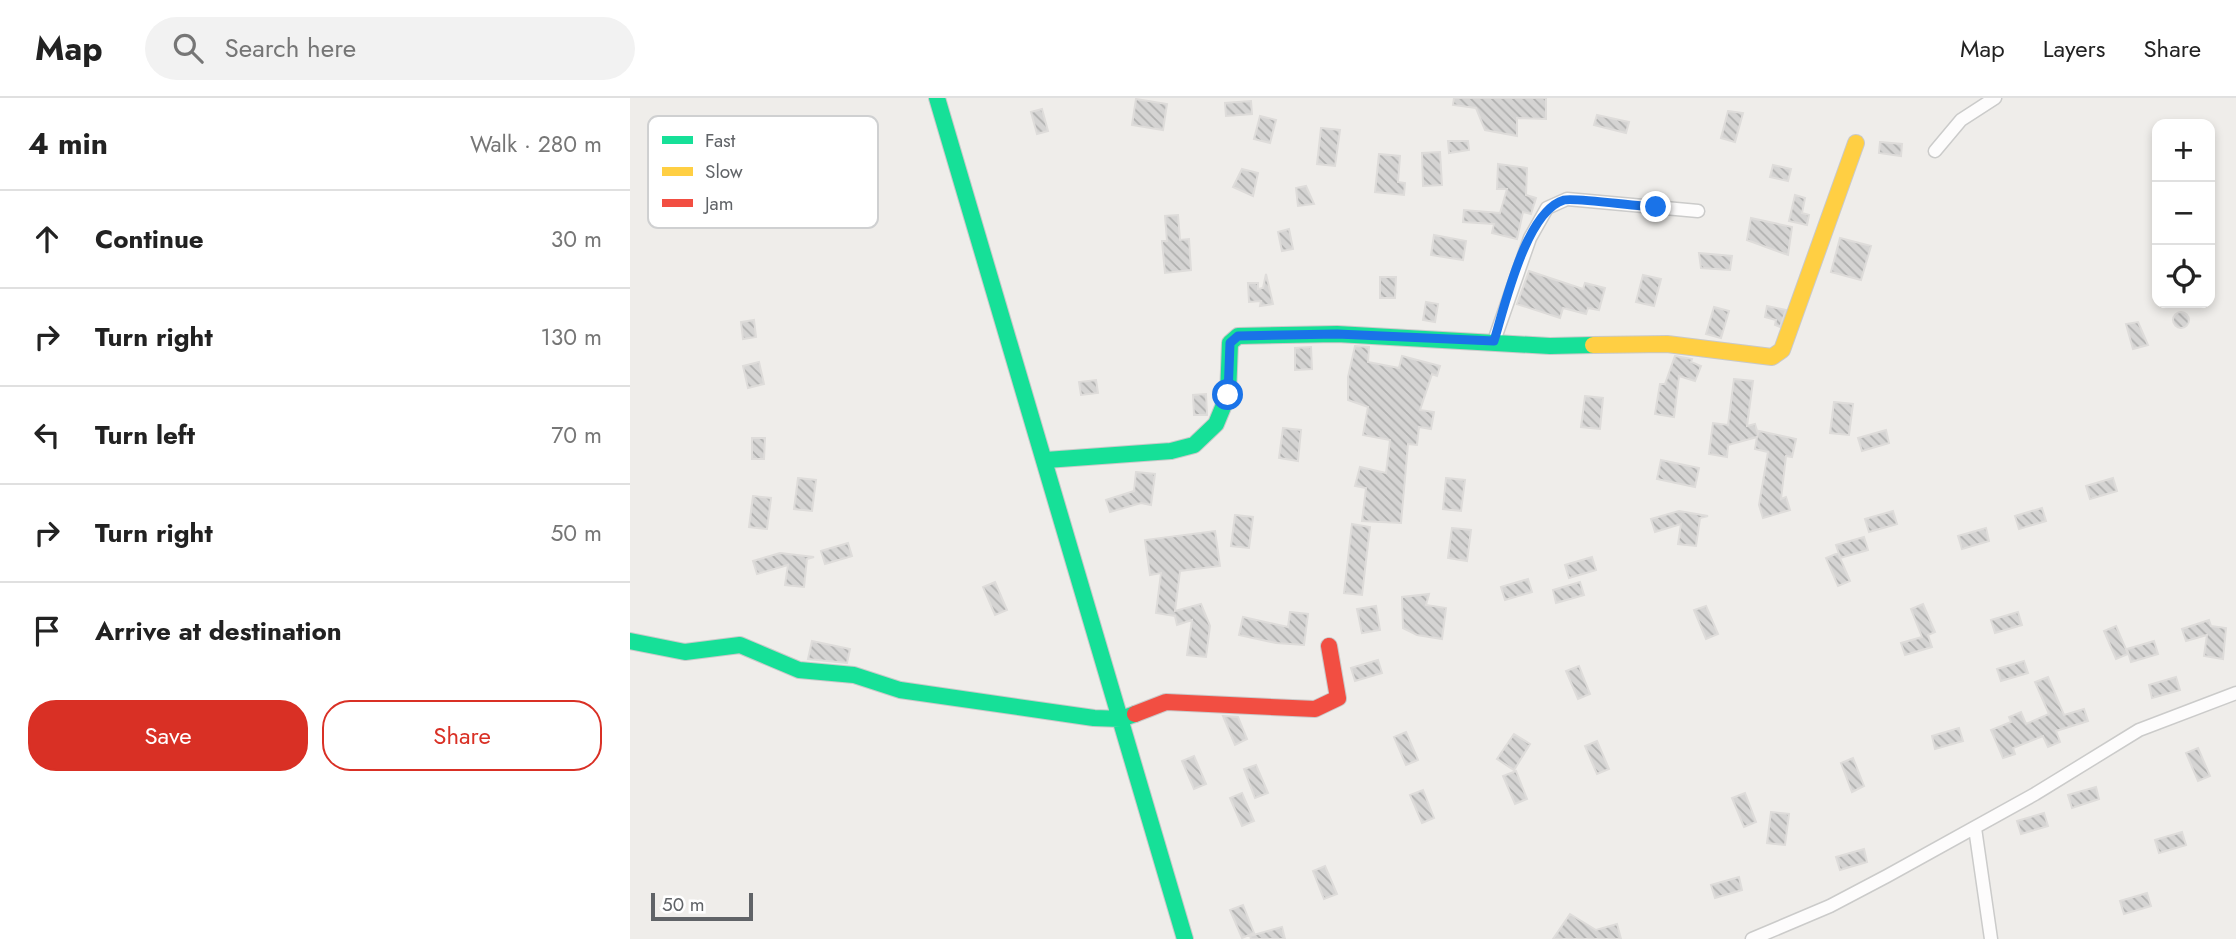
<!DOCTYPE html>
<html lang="en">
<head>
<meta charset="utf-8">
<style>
  :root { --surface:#fff; --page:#f2f2f2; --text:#222; --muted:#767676; --line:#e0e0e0; --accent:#d93025 }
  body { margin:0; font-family:Jost,sans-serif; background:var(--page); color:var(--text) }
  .controls { position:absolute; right:21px; top:21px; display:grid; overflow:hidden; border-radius:14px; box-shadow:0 4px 10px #0003 }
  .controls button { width:63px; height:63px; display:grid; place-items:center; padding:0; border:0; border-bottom:2px solid var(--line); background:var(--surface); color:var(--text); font:35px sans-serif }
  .scale { position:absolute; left:21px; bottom:18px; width:102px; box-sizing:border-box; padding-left:7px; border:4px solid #606367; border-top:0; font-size:19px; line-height:24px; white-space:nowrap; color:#606367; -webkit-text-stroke:5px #fff; paint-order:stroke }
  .stop { position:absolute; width:21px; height:21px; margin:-16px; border:5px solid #1a73e8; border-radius:50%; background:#fff }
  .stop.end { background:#1a73e8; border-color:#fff; box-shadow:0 2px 7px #0008 }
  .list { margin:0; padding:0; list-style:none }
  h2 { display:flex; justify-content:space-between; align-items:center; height:91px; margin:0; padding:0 28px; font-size:30px }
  h2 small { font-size:23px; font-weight:400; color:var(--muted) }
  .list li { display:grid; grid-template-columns:46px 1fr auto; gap:21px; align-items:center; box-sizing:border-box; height:98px; padding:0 28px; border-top:2px solid var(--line) }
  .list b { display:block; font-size:26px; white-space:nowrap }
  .list em { font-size:23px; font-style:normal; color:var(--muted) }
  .actions { display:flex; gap:14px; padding:21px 28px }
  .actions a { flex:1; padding:16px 0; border:2px solid var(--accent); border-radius:28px; text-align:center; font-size:24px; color:var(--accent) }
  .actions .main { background:var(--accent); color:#fff }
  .icon { flex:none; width:38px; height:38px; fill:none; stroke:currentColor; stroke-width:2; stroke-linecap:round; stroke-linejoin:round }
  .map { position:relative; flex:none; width:1606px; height:841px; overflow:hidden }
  header { display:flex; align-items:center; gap:42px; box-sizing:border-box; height:98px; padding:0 35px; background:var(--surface); border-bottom:2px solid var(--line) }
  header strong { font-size:33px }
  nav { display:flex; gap:38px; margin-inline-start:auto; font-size:24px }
  .search { width:490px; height:63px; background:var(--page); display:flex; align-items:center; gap:18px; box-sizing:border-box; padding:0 24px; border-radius:38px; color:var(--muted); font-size:26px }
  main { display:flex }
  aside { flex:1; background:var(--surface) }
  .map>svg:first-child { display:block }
  .building { fill:url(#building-back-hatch); stroke:#dedcda; stroke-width:2 }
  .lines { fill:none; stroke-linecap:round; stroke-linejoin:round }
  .street-casing { stroke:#cbcbca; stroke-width:15 }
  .fast-casing { stroke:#c9c9c9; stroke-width:18 }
  .slow-casing { stroke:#c9c9c9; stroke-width:18 }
  .jam-casing { stroke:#c9c9c9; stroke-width:18 }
  .street { stroke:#fdfcfc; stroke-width:12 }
  .fast { stroke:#16e098; stroke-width:16 }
  .slow { stroke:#ffcf43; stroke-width:16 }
  .jam { stroke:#f24e42; stroke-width:16 }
  .route { stroke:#1a73e8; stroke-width:9 }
  .key { fill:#fff; stroke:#cfd0d1; stroke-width:2 }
  .key-label { font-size:19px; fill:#606367 }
</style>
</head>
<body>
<header>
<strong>Map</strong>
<div class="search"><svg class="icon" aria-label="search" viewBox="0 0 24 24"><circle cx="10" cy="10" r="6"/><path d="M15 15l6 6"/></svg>Search here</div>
<nav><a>Map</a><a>Layers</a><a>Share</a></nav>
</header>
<main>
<aside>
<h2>4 min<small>Walk · 280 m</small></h2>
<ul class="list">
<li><svg class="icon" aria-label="ahead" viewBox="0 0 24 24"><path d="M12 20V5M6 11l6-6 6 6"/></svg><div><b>Continue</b></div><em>30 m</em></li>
<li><svg class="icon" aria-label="right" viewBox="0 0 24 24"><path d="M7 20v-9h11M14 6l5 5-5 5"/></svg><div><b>Turn right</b></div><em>130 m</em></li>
<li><svg class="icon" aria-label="left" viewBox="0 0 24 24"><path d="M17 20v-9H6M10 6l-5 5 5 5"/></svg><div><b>Turn left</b></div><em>70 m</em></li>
<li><svg class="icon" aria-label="right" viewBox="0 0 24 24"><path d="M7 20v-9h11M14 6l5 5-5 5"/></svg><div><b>Turn right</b></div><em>50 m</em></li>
<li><svg class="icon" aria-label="arrive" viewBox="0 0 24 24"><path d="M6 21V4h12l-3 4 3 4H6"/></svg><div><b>Arrive at destination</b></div></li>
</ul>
<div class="actions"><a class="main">Save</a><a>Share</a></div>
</aside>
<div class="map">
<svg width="1606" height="841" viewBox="0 0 1606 841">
  <defs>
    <pattern id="building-back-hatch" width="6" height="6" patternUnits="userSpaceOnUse" patternTransform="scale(1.75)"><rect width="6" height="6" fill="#d5d4d3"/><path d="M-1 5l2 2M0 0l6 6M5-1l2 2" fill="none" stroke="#b0b0af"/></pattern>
  </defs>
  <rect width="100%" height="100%" fill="#efedea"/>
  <path class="building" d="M824,0H916V21L887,20V38L855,32L846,10L823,7Z
    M506,1L537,6L533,32L502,27Z
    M621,3L622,16L596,18L595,5Z
    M412,11L418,33L407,36L401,14Z
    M1098,13L1113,15L1105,44L1091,40Z
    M967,17L999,24L996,35L964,27Z
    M630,18L646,22L640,45L624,41Z
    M691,30L710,32L705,68L687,66Z
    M818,43H838L839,52L819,55Z
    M1250,44L1272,46L1271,58L1249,55Z
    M810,54L812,87L793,88L792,55Z
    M749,56L770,58L768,84L775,85L774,97L745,94Z
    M868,66L897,70L896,97L906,100L901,116L893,114L887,141L862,135L864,126L833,124L834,112L870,115L877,91H867Z
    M1143,67L1161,71L1158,83L1140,79Z
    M612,71L628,75L623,98L603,89Z
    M676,88L684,106L668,108L666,90Z
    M1165,97L1175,100L1172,115L1179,117L1177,127L1159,123Z
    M548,117L550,142L559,141L561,172L535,175L532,143H537L535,118Z
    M1121,120L1162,129L1158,157L1117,142Z
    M659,131L663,151L652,153L648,134Z
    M804,137L836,143L833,162L801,157Z
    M1210,140L1241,148L1231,182L1201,174Z
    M1069,155L1102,158L1100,172L1071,170Z
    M899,173L953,191L955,185L975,190L969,212L958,210L956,216L933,210L930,220L887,206Z
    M636,176L643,206L630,208L631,203L619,204L618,185H628V191L633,190Z
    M1013,177L1031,181L1024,208L1006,204Z
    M750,179H766L765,200H750Z
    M796,204L808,206L805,224L793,222Z
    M1137,208L1156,212L1150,229L1145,227L1146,222L1135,219Z
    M1084,209L1099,213L1091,240L1076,236Z
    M1543 222a8 8 0 1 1 16 0a8 8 0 1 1-16 0Z
    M124,222L126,239L113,241L111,224Z
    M1508,224L1518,247L1503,251L1496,226Z
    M725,248L739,249L738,264L769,270L772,258L810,268L807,278L802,276L790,312L804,314L801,331L789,329L787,347L778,346L771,425L732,423L736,390L725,388L730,369L756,375L760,342L733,337L738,309L718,302V279Z
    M681,249L682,271L665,272V250Z
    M1045,258L1062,261L1061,264L1071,268L1065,283L1049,278L1044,319L1025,316L1030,286H1035Z
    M129,264L134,286L118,290L113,268Z
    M1104,281L1123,283L1117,328L1125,326L1128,336L1129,333L1166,341L1162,359L1156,358L1151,401L1156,399L1160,412L1133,420L1129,407L1138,354L1125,351L1127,339L1098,347L1097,359L1079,356L1083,325L1098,327Z
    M466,282L468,295L451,297L449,284Z
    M576,296L577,317H564L563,297Z
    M955,298L973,300L970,331L951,329Z
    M1204,304L1223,306L1219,337L1200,335Z
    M653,330L671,332L668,363L649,360Z
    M1256,332L1259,345L1232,353L1228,340Z
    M122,340H135L134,361H122Z
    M1031,362L1069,370L1065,389L1027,381Z
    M506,374L525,376L521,407L511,405L480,414L476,402L504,393Z
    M168,380L186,382L182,413L164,411Z
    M816,380L835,382L831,413L813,411Z
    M1483,380L1487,393L1460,401L1456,388Z
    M123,398L141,400L137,431L119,429Z
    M1412,410L1416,423L1389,431L1385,418Z
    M1049,413L1078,418L1070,420L1066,448L1048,446L1051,426L1025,434L1021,421Z
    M1263,413L1267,426L1239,434L1235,421Z
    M605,417L623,419L619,450L601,448Z
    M722,426L740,429L732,497L714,495Z
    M822,430L841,432L837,463L818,460Z
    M1356,430L1359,443L1332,451L1328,438Z
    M585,433L590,468L550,473L545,513L571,506L580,528L576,559L557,557L562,522L547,527L545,518L526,515L531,475L520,477L515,442Z
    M1234,439L1238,452L1210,460L1220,483L1208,488L1196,460L1208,455L1210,459L1206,447Z
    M218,445L222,458L195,466L191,453Z
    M150,455L184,459L177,461L174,489L155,487L158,467L127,476L123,463Z
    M962,459L966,472L939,480L935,467Z
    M898,481L902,494L875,502L871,489Z
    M365,484L377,512L365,517L353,489Z
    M950,484L954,497L926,505L923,492Z
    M799,496L796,507L816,510L812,541L787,537L773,530L772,499Z
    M1293,506L1305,534L1298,537L1302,549L1275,557L1271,545L1292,539L1281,511Z
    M746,508L750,532L732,535L727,511Z
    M1076,508L1088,536L1076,541L1064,512Z
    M660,514L678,516L674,547L646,545L609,537L613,519L658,529Z
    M1388,514L1392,527L1365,535L1361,522Z
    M1579,522L1581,528L1596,530L1593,561L1574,558L1577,537L1556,543L1552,531Z
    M1486,528L1498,556L1486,561L1474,533Z
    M182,543L220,551L217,565L178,561Z
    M1524,543L1528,556L1501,564L1497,551Z
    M748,562L752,575L725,583L721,570Z
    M1394,563L1398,575L1371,583L1367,571Z
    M949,568L960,596L948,601L936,573Z
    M1418,579L1434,617L1454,611L1458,623L1426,633L1430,644L1418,649L1413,638L1383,650L1385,656L1373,660L1361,632L1381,624L1379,619L1391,614L1396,626L1419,616L1405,584Z
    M1546,579L1550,592L1522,600L1519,587Z
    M593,618L608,619L617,641L605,647Z
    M1329,630L1333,643L1305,651L1302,638Z
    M776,634L788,662L776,667L764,639Z
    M884,636L900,646L884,672L867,661Z
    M967,643L979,671L967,676L955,648Z
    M1568,650L1580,678L1568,683L1556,655Z
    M564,658L576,686L564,691L552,663Z
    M1223,660L1234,688L1222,694L1211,665Z
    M626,667L638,695L625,700L614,671Z
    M886,673L897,701L885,706L873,678Z
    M1466,689L1469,701L1442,710L1438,697Z
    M793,692L804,720L792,725L780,697Z
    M612,695L624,723L612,728L600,700Z
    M1115,695L1126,724L1114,729L1102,700Z
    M1141,714L1159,716L1155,747L1137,745Z
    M1414,715L1418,728L1391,736L1387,723Z
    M1552,734L1556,747L1529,755L1525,742Z
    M1234,751L1237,764L1210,772L1206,759Z
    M695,768L707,796L694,801L683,773Z
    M1109,779L1112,792L1085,800L1081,787Z
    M1517,795L1521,808L1494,816L1490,803Z
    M613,807L624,835L612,840L600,812Z
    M940,816L966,832L987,826L991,841H923Z
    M652,829L655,841H621L620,838Z"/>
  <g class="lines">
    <defs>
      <path id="street" d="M1305,53L1331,22L1365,0
        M864,243L900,140L917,110L937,101L1068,113
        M1345,730L1361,841
        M1122,841L1200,808L1257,778L1405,696L1509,632L1606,595"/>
      <path id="fast" d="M307,0L555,841
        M416,362L541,353L564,347L586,326L598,297L600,245L608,238L707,236L920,248L963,247
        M0,543L55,554L110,547L169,572L224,577L270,592L464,620L491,621L505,616"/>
      <path id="slow" d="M963,247L1037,246L1142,259L1152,252L1226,45"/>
      <path id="jam" d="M505,616L536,604L685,611L708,600L699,548"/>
    </defs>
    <use href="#street" class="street-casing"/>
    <use href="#fast" class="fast-casing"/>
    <use href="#slow" class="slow-casing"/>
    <use href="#jam" class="jam-casing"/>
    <use href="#street" class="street"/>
    <use href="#fast" class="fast"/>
    <use href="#slow" class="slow"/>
    <use href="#jam" class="jam"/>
  </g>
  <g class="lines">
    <path class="route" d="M598,297L600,245L608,238L707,236L864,243C875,207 896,113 934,102C945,99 1008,109 1026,109"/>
  </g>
  <rect x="18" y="18" width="230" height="112" rx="10" class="key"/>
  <rect x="32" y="38" width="31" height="8" fill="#16e098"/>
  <rect x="32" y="69" width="31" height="9" fill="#ffcf43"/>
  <rect x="32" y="101" width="31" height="8" fill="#f24e42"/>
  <g class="key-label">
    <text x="75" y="49">Fast</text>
    <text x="75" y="80">Slow</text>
    <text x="75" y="112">Jam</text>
  </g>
</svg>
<div class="controls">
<button>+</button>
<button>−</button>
<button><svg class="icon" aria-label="locate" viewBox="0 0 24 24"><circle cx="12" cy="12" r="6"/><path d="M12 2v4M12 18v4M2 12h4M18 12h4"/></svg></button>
</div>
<div class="scale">50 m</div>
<div class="stop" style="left:598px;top:297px"></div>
<div class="stop end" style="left:1026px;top:109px"></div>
</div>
</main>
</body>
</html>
